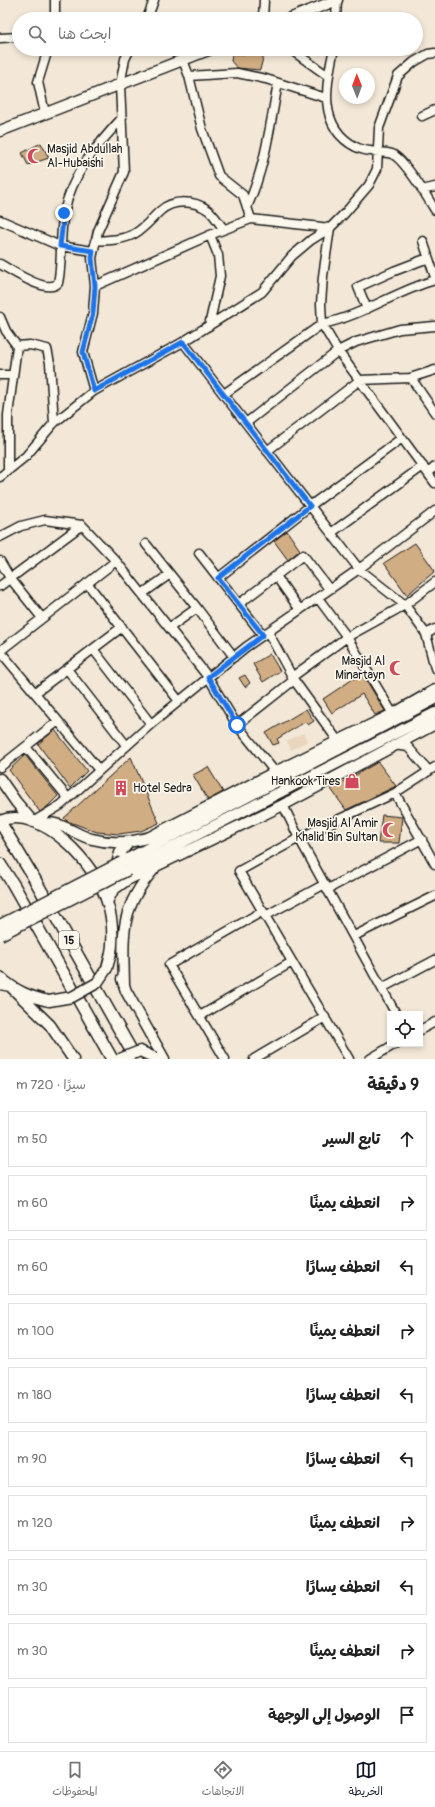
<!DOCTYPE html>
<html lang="ar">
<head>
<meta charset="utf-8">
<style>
  :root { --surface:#fff; --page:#f6f6f6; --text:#222; --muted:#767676; --line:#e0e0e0; --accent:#111827 }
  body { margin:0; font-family:Pangolin,"Playpen Sans Arabic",sans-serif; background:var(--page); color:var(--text); direction:rtl }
  .controls { position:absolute; right:12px; bottom:12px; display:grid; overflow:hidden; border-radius:0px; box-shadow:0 2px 6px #0003 }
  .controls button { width:36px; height:36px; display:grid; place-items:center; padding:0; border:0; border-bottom:1px solid var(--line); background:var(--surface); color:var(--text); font:20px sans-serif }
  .compass { position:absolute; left:339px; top:68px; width:36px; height:36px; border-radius:50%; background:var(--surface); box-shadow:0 2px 6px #0003; rotate:359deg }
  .stop { position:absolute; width:12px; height:12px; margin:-9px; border:3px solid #1a73e8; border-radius:50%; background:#fff }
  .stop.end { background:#1a73e8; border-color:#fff; box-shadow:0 1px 4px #0008 }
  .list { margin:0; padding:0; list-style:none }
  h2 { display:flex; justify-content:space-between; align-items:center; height:52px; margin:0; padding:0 16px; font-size:17px }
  h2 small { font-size:13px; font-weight:400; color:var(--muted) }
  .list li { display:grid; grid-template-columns:26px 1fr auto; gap:12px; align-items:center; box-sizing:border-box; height:56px; margin:0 8px 8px; padding:0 8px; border:1px solid var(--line); border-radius:0px }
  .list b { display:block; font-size:15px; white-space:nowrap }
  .list em { font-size:13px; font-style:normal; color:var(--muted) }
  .icon { flex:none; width:22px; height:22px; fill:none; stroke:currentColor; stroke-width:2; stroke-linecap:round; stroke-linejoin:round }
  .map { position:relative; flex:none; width:435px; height:1059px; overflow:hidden; direction:ltr }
  .search { position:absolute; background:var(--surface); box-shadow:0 2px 6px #0003; left:12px; right:12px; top:12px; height:44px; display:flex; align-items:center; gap:10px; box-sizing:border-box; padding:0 14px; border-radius:22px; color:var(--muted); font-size:15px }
  .sheet { height:692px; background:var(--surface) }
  nav { display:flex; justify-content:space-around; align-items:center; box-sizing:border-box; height:56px; border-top:1px solid var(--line); background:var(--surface); font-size:11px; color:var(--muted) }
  nav a { display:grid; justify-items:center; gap:2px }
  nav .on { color:var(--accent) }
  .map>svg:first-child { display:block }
  .built { fill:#e9d6be }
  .building { fill:#d1ad83; stroke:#1c1c1c }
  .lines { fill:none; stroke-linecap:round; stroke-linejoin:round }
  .minor-casing { stroke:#1c1c1c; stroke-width:11 }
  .major-casing { stroke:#1c1c1c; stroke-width:13 }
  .highway-casing { stroke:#1c1c1c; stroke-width:14 }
  .minor { stroke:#fbf7ec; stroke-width:8 }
  .major { stroke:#fbf7ec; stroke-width:10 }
  .highway { stroke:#fbf7ec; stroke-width:11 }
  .major-bridge-casing { stroke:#1c1c1c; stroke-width:13; stroke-linecap:butt }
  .major-bridge { stroke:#fbf7ec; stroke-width:10 }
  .route { stroke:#1a73e8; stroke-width:5 }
  .labels { text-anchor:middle; stroke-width:3.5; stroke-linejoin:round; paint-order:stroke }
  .shield { fill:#fbf7ec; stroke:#5f5e5a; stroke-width:1 }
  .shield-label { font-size:11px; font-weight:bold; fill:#1c1c1c }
  .poi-label { font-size:12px; fill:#1c1c1c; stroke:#fbf7ec; text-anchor:end }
</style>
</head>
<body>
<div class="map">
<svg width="435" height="1059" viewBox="0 0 435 1059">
  <rect width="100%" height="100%" fill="#f3e8d7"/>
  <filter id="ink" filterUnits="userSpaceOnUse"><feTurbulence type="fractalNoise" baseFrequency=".025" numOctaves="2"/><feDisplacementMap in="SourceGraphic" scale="8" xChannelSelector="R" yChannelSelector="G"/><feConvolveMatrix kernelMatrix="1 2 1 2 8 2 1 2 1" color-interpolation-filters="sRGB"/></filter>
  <g filter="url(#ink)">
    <path class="built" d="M303,733L308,741L291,750L287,741Z"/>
    <path class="building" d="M232,54H264L260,70L237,68L231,61Z
      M41,143L49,158L28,165L22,153Z
      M287,531L300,550L288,560L274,541Z
      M415,543L435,571L407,595L384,563Z
      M270,654L280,671L263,682L253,664Z
      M362,673L385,711L375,715L362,694L332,713L323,699Z
      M245,675L250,683L245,687L239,678Z
      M306,709L314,721L308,725L305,722L277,739L279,743L273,745L266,733Z
      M55,730L87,771L70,788L38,744Z
      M25,755L58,796L48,806L40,812L9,770Z
      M131,757L159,823L141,831L119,834L97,832L67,821L64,818Z
      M378,762L396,786L346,810L331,789Z
      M208,767L223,792L208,800L193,775Z
      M382,815L402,817L399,843H378Z"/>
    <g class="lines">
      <defs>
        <path id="minor" d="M55,0V19
          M147,19L154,0
          M263,19L264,0
          M336,19L337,0
          M0,38L19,37
          M290,49L328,76
          M334,49C326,84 317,127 356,147C367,153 382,151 392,154C404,159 428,198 435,210
          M435,53L428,54L414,62L398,76L379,128L377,169L369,185L345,213L330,228L323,276L321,304L322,324L338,351L435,483
          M183,60L189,76L202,129L219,176L243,195L251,219
          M189,76L237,73L266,79L326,98
          M45,113L38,82L48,49
          M422,116L435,110
          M422,190L435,187
          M247,207C265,168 270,126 278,83
          M0,220L60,246L93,251
          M95,241C109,240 123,240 134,234C145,228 151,219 160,211C173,199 194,200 208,210C214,214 219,224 224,229
          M423,241L435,277
          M0,264C11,270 47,295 58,283C63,261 59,236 64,213C72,173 95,148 122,118
          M95,286L210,235L251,219L330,228
          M367,309L358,287L394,271L428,258
          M0,317L6,331L17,346
          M209,326L220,276L218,255L210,235
          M183,342L359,569L405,605L426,634L435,668
          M0,375H13
          M410,378L435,370
          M94,391L83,352L93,313L95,286L92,258L98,231L124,172L120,85L125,59L130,49
          M224,394L322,324C362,316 396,291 435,280
          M246,423L338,351L356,342L400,329L435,326
          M267,451L360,380L411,378L435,413
          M8,471V415L17,346L30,345L47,349L50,363L54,423
          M428,473L435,467
          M0,477L26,456L54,423L94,391L183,342L262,292L292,256L311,240L330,228
          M331,533L423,466
          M0,537L21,526L45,520L82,525
          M146,544L197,608
          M199,553L263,635
          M0,561L10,578L42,618
          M276,576L300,610
          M218,578L310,506L402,438
          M87,583L179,701
          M0,586L82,525L116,561L208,677L237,725L275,772
          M142,594L170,574
          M318,598L347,637L405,605L435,582
          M239,604L303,555L329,589
          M169,628L197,608L234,657
          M268,632L294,680L338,741
          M426,634L435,629
          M93,649L151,724
          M0,651L99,770
          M0,651L116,561
          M67,669L126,745
          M292,677L347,637L393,714
          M35,693L122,627
          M237,725L294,680
          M394,745L408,747L429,771
          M26,747L68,798
          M0,767L58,721
          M395,793L435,864
          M283,805L299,838L396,1014
          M33,822L61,805L151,724L246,647L359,569L435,511
          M328,889L422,839
          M265,916L325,884
          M354,936L435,896
          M382,988L435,960
          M200,1016L292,962
          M420,1030L435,1022
          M225,1059L169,965L263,911
          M254,1059L325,1017
          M349,1059L239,871L299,838L395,793L435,767
          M370,1059L395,1044"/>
        <path id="major" d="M289,19L337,0
          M0,131L211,49
          M0,779L16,802L33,822
          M0,821C42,804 97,866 107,902C111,914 113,931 112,944C112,952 109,960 107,968
          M40,825C58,818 75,835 92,839C111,844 131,843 150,837L275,772L393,714L435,690
          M122,862L435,699
          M121,868L118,860L120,853L129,842
          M128,870L435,713
          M107,902L113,890L127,880L283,805L435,724
          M0,977C15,991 30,997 49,1001
          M122,979L126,991L164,1059
          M0,984L10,986L50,1025L73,1059
          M124,985C123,935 119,909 154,869"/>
        <path id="highway" d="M0,822L34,878L136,1059
          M0,864L13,884L112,1059"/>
      </defs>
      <use href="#minor" class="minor-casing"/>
      <use href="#major" class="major-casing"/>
      <use href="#highway" class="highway-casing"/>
      <use href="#minor" class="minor"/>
      <use href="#major" class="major"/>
      <use href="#highway" class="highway"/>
      <defs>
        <path id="major-bridge" d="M0,925L122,862
          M0,935L128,870
          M49,1001L72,997L97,983L107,968
          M120,1059L140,1051L155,1058"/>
      </defs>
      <use href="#major-bridge" class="major-bridge-casing"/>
      <use href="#major-bridge" class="major-bridge"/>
    </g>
  </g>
  <g class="lines" filter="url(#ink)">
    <path class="route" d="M64,213L60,246L93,251L92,258L95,286L93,313L83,352L94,391L183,342L310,506L218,578L263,635L208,677L237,725"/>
  </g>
  <defs>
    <symbol id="mosque-bare" viewBox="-9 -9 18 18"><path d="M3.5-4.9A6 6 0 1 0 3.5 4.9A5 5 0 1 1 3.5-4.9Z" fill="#d1495b" stroke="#fbf7ec" stroke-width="2.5" paint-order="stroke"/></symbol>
    <symbol id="shop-bare" viewBox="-9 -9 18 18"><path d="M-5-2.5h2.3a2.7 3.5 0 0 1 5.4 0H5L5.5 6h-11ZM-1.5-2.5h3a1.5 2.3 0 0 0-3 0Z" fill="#d1495b" stroke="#fbf7ec" stroke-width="2.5" paint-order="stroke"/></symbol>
    <symbol id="building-bare" viewBox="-9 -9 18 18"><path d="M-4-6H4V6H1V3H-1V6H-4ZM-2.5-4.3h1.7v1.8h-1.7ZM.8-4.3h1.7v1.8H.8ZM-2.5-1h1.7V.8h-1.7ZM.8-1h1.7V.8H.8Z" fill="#d1495b" stroke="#fbf7ec" stroke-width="2.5" paint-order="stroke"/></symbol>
  </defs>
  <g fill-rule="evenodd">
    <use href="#mosque-bare" x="24" y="145" width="22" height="22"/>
    <use href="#mosque-bare" x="386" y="657" width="22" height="22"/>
    <use href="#shop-bare" x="341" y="770" width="22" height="22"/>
    <use href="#building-bare" x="110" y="777" width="22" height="22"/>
    <use href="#mosque-bare" x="379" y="819" width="22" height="22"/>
  </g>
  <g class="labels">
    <rect class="shield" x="59" y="931" width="20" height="18" rx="3"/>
    <g class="shield-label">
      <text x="69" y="944">15</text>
    </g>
    <g class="poi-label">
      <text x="47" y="153" text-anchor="start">Masjid Abdullah<tspan x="47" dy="14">Al-Hubaishi</tspan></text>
      <text x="385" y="665">Masjid Al<tspan x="385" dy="14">Minartayn</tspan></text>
      <text x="340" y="785">Hankook Tires</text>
      <text x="133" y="792" text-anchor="start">Hotel Sedra</text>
      <text x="378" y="827">Masjid Al Amir<tspan x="378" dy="14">Khalid Bin Sultan</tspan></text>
    </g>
  </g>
</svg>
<div class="controls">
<button><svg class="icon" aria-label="locate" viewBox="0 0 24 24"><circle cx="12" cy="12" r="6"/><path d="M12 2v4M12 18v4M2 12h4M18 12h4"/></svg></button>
</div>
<svg class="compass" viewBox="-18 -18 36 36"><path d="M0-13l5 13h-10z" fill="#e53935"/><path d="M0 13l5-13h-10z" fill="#767676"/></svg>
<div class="stop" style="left:237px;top:725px"></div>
<div class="stop end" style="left:64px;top:213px"></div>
<div class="search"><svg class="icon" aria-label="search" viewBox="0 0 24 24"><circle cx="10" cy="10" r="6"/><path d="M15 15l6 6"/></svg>ابحث هنا</div>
</div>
<section class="sheet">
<h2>9 دقيقة<small>سيرًا · 720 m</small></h2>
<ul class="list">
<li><svg class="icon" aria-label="ahead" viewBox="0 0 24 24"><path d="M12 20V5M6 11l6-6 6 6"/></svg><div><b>تابع السير</b></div><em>50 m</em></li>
<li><svg class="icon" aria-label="right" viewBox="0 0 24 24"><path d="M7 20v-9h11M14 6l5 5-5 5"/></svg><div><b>انعطف يمينًا</b></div><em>60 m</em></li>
<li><svg class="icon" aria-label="left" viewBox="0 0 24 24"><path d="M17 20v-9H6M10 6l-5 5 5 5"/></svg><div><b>انعطف يسارًا</b></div><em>60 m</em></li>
<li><svg class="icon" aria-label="right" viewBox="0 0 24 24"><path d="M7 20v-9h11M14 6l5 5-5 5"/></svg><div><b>انعطف يمينًا</b></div><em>100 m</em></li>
<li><svg class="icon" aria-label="left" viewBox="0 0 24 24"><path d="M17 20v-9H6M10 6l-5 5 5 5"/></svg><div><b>انعطف يسارًا</b></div><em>180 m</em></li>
<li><svg class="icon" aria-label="left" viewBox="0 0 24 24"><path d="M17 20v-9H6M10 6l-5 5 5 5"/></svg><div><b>انعطف يسارًا</b></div><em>90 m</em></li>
<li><svg class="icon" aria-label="right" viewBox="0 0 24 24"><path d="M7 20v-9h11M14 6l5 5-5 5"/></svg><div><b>انعطف يمينًا</b></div><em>120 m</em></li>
<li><svg class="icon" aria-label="left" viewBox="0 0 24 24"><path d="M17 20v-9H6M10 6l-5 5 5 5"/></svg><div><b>انعطف يسارًا</b></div><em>30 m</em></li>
<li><svg class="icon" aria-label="right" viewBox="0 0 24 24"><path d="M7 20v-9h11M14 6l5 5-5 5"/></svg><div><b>انعطف يمينًا</b></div><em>30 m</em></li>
<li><svg class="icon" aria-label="arrive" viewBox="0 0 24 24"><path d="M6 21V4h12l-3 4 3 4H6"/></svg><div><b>الوصول إلى الوجهة</b></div></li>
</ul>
</section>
<nav>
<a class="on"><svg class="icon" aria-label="map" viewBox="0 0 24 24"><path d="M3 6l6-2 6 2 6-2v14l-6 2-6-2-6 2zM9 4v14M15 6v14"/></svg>الخريطة</a>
<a><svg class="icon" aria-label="directions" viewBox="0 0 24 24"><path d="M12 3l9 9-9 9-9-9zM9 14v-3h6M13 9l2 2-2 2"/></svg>الاتجاهات</a>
<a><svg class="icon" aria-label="saved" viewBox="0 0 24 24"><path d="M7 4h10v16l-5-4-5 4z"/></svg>المحفوظات</a>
</nav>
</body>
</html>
